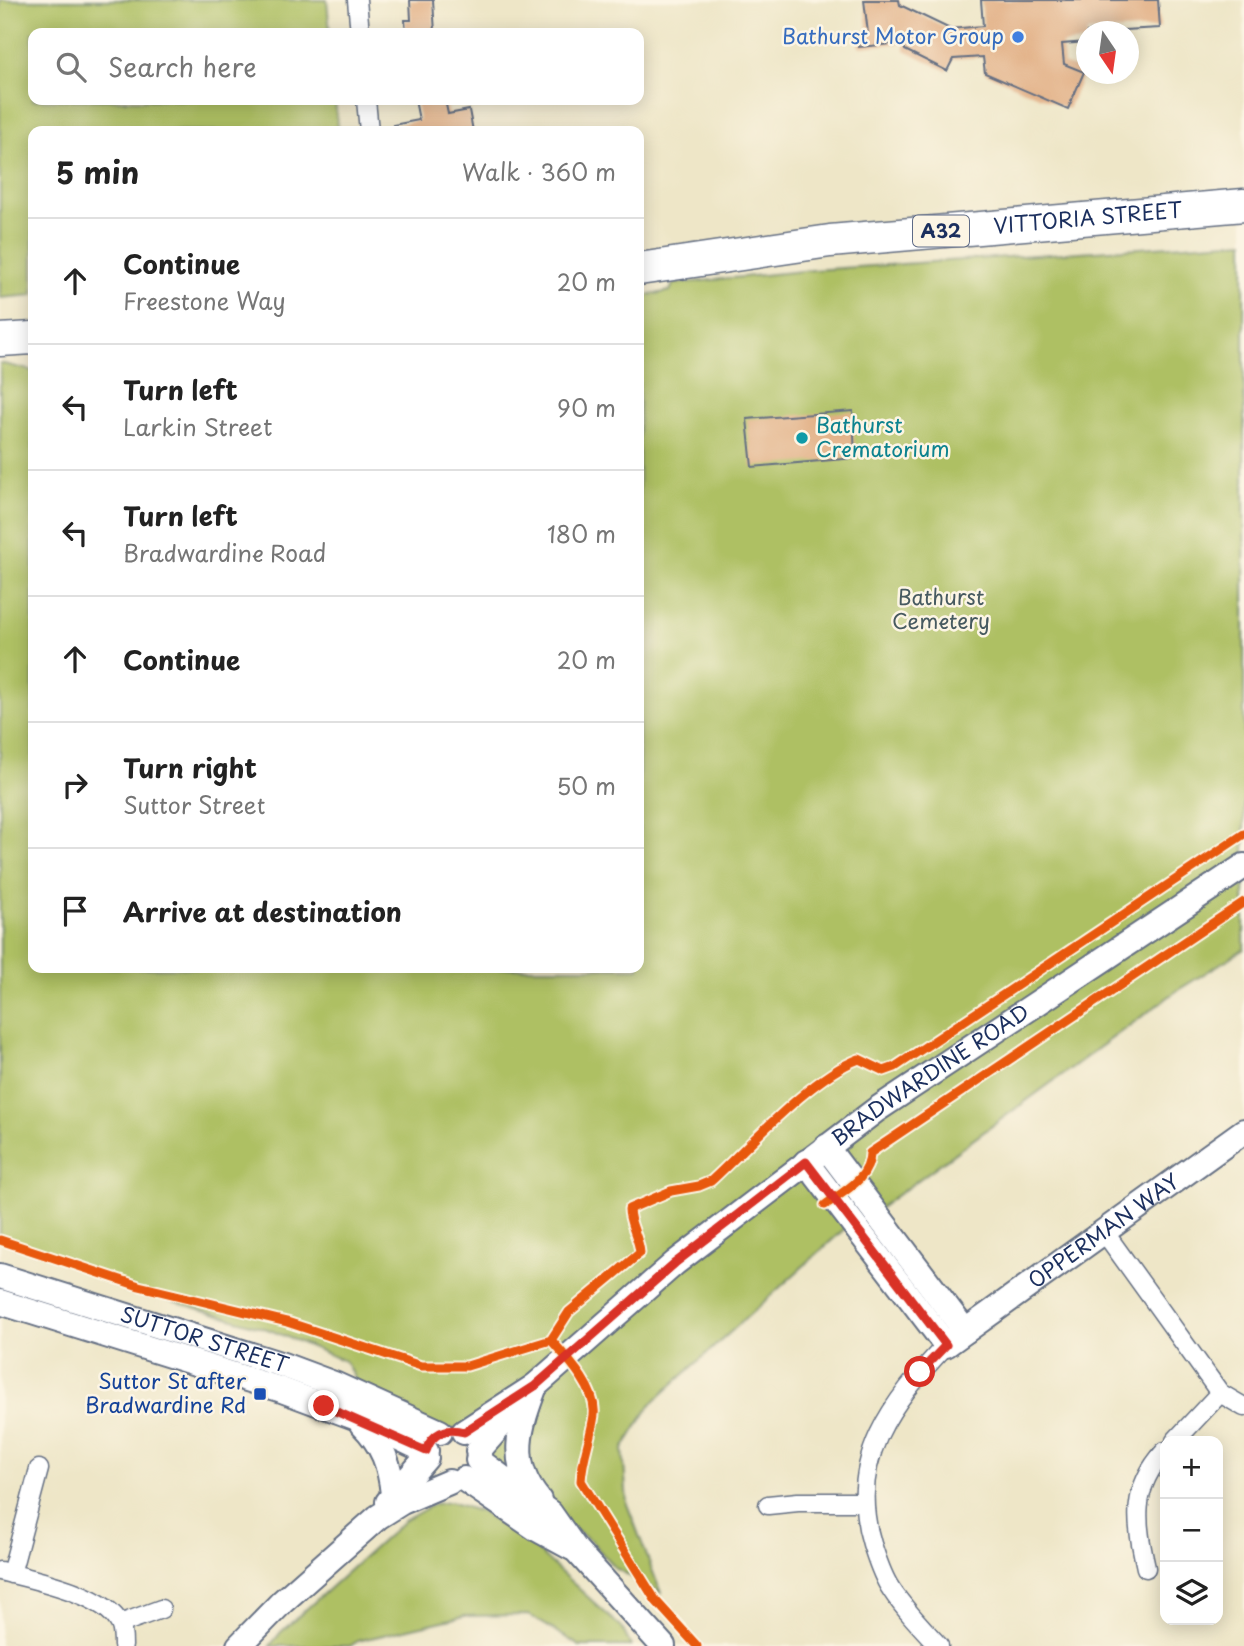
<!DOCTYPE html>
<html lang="en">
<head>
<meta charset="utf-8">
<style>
  :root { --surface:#fff; --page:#f6f6f6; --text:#222; --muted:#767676; --line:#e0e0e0 }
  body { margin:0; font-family:"Playpen Sans",sans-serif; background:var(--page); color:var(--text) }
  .controls { position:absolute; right:21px; bottom:21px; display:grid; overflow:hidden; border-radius:14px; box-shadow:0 4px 18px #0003 }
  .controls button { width:63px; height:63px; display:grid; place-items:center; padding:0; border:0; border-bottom:2px solid var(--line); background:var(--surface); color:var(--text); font:35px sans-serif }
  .compass { position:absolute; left:1076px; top:21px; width:63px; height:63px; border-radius:50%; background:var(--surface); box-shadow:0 4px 18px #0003; rotate:167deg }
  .stop { position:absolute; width:21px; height:21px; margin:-16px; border:5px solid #d93025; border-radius:50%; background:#fff }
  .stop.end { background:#d93025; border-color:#fff; box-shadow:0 2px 7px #0008 }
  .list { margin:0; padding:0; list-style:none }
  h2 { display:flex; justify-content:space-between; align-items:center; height:91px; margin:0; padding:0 28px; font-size:30px }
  h2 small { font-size:23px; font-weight:400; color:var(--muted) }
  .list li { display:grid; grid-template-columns:46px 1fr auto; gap:21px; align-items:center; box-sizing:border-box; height:126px; padding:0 28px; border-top:2px solid var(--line) }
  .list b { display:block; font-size:26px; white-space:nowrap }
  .list p { margin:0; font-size:23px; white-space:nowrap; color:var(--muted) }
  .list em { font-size:23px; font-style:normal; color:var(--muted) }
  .icon { flex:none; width:38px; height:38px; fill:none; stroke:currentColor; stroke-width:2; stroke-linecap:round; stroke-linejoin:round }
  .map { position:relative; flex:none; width:1244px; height:1646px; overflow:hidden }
  .search { position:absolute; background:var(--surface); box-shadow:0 4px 18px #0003; left:28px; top:28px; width:616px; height:77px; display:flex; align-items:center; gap:18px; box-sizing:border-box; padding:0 24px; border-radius:14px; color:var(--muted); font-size:26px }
  .panel { position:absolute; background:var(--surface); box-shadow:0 4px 18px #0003; left:28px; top:126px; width:616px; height:847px; border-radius:14px }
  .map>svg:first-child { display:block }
  .green { fill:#aec063; stroke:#647860; stroke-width:2 }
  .building { fill:#e1ad82 }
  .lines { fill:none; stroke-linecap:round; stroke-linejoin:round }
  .street-casing { stroke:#656f83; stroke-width:21 }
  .secondary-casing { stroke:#656f83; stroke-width:28 }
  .highway-casing { stroke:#656f83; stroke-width:35 }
  .street { stroke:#fff; stroke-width:18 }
  .secondary { stroke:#fff; stroke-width:24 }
  .highway { stroke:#fff; stroke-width:32 }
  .cycleway-casing { stroke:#fcf5e5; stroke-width:13 }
  .cycleway { stroke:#e8590c; stroke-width:9 }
  .route { stroke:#d93025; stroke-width:9 }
  .shop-dot { fill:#3f7fe0; stroke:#fcf5e5; stroke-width:2.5 }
  .culture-dot { fill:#0f9aa8; stroke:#fcf5e5; stroke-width:2.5 }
  .transit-dot { fill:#1a4fb4; stroke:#fcf5e5; stroke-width:2.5 }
  .labels { text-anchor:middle; stroke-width:5; stroke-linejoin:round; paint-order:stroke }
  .shield { fill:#fcf5e5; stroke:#5e6a86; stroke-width:2 }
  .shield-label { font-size:19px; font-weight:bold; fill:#1b2f5e }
  .shop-label { font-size:21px; fill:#366cbe; stroke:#fcf5e5; text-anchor:end }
  .street-label { font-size:21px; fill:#1b2f5e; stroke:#fcf5e5 }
  .culture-label { font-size:21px; fill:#0d838f; stroke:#fcf5e5; text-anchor:start }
  .park-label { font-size:21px; fill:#475a60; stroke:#fcf5e5 }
  .transit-label { font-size:21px; fill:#164399; stroke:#fcf5e5; text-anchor:end }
</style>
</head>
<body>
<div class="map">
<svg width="1244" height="1646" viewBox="0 0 1244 1646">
  <rect width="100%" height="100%" fill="#fcf5e5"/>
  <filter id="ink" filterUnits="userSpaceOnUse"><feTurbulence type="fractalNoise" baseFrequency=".0143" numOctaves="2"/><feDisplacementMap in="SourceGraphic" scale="14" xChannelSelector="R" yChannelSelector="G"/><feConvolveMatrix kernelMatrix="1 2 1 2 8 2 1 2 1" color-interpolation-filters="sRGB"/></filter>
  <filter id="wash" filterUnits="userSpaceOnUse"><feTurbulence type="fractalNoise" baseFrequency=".00686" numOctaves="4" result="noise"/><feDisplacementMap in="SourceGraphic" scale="28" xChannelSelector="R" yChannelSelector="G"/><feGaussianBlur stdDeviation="1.57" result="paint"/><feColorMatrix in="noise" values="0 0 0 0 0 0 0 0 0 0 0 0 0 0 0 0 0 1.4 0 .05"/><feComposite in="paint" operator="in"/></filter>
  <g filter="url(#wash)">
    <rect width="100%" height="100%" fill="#eee6c7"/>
    <path class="green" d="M0,0H327L330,33H33V100H335L338,131H33V295L0,298Z
      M1244,241V949L1178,990L874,1212L826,1148L807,1162L852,1222L650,1405L623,1449L627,1504L661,1593L615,1568L591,1541L550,1513L456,1429L447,1430L366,1398L345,1361L270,1330L143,1292L0,1235V363L33,371V968H639V297L670,291L673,284L812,270Z
      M450,1502L481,1512L532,1546L622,1628L631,1646H580L529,1615L464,1616L358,1641L350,1646H270L281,1632L404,1521L434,1504Z"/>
    <g id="blocks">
      <path class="building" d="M410,0H433L435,33H406L405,20H411Z
        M864,0H899L900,5L950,29L983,26L981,0H1158L1160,28L1087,32V42L1062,44L1064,64L1084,72L1068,109L985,73L983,57L953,59L947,71L905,50L904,43L859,47V33H868Z
        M415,100H445L448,114L469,110L473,131H394L393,125L419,120Z
        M853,411L855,458L752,467L747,419Z"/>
    </g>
  </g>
  <g filter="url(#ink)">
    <use href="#blocks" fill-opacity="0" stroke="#656f83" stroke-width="2"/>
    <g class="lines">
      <defs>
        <path id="street" d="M357,0L360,33
          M366,100L369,131
          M1105,1233L1220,1393L1244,1407
          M1175,1441L1220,1393
          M768,1505L798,1502H863
          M1146,1568C1136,1523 1130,1489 1165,1451
          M0,1571C31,1579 105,1593 120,1624C123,1630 123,1639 123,1646
          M11,1574L39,1469
          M120,1624L161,1609
          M939,1646C922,1628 904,1609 891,1589C882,1576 877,1559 872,1544C846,1460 892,1402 946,1345"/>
        <g id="secondary">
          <path d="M826,1147L965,1331"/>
          <path id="s1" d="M806,1162L946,1345L1244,1131"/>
          <path id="s2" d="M0,1276L283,1365L334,1384L440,1432"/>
          <path d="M0,1302L279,1389L357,1418L426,1451"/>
          <path d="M535,1386C520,1426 507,1463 539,1500"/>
          <path d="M362,1424C383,1445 390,1465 393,1494"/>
          <path id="s3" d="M464,1432L535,1386L675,1263L876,1110L1244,866"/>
          <path d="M478,1451L514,1410"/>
          <path d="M478,1460L550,1513L576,1550L663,1646"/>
          <path d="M464,1479L537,1529L572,1548"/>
          <path d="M388,1502L426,1458"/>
          <path d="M239,1646L282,1602L378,1517L402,1502L449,1482"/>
        </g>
        <g id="highway">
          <path id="s4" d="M639,269L830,241L1244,205"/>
          <path d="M0,340L33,338"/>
        </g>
      </defs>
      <use href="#street" class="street-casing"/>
      <use href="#secondary" class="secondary-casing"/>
      <use href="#highway" class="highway-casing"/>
      <use href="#street" class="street"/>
      <use href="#secondary" class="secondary"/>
      <use href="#highway" class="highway"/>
      <defs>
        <path id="cycleway" d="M825,1205C844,1191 870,1179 870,1153L1244,902
          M0,1240L139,1286L287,1322L421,1366H467L551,1340C567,1358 597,1389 594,1415C591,1438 582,1458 581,1481L656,1601L697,1646
          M551,1340L569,1312L640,1253C639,1237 629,1224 629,1209L671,1191L699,1186L711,1181C750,1145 811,1077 859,1059L884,1071L895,1067L1244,834"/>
      </defs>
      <use href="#cycleway" class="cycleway-casing"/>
      <use href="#cycleway" class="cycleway"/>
    </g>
  </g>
  <g class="lines" filter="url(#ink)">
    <path class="route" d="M324,1406L426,1451C432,1433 446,1427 464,1432L535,1386L675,1263L806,1162L946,1345L920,1372"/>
  </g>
  <circle class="shop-dot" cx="1018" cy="37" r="7"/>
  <circle class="culture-dot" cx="802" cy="438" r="7"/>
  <rect class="transit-dot" x="253" y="1387" width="14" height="14" rx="3.5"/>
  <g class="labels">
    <rect class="shield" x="913" y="215.5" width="56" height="31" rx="5"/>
    <g class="shield-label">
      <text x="941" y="238">A32</text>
    </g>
    <g class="shop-label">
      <text x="1004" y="44">Bathurst Motor Group</text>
    </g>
    <g class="street-label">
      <text dy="7" stroke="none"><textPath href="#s4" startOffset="452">VITTORIA STREET</textPath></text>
      <text dy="7" stroke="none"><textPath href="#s3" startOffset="588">BRADWARDINE ROAD</textPath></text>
      <text dy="7" stroke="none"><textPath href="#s1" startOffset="425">OPPERMAN WAY</textPath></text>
      <text dy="7" stroke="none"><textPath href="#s2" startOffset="214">SUTTOR STREET</textPath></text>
    </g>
    <g class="culture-label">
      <text x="816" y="433">Bathurst<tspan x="816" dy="24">Crematorium</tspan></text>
    </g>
    <g class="park-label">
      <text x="941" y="605">Bathurst<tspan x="941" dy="24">Cemetery</tspan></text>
    </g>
    <g class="transit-label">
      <text x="246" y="1389">Suttor St after<tspan x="246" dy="24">Bradwardine Rd</tspan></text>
    </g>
  </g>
</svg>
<div class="controls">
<button>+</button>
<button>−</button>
<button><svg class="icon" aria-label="layers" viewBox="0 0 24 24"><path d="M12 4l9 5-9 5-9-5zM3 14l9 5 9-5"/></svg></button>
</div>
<svg class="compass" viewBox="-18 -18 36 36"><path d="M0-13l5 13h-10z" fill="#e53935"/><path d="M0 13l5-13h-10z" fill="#767676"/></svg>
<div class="stop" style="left:920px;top:1372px"></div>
<div class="stop end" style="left:324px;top:1406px"></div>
<div class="search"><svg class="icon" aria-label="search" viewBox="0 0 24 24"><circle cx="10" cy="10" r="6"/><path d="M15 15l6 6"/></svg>Search here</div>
<section class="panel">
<h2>5 min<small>Walk · 360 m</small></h2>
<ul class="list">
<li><svg class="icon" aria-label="ahead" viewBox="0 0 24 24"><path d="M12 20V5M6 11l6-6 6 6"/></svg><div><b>Continue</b><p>Freestone Way</p></div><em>20 m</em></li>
<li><svg class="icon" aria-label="left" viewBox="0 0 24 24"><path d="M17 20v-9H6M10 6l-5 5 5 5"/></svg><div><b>Turn left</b><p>Larkin Street</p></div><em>90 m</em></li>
<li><svg class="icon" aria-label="left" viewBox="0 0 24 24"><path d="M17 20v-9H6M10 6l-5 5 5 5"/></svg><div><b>Turn left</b><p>Bradwardine Road</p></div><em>180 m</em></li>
<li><svg class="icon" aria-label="ahead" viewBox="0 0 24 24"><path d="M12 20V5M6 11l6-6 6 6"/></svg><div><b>Continue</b></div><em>20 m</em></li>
<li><svg class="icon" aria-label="right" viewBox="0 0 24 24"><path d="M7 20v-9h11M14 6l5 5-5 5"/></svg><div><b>Turn right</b><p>Suttor Street</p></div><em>50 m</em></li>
<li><svg class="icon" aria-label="arrive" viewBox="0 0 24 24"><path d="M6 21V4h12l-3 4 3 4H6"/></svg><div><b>Arrive at destination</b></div></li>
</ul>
</section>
</div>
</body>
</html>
